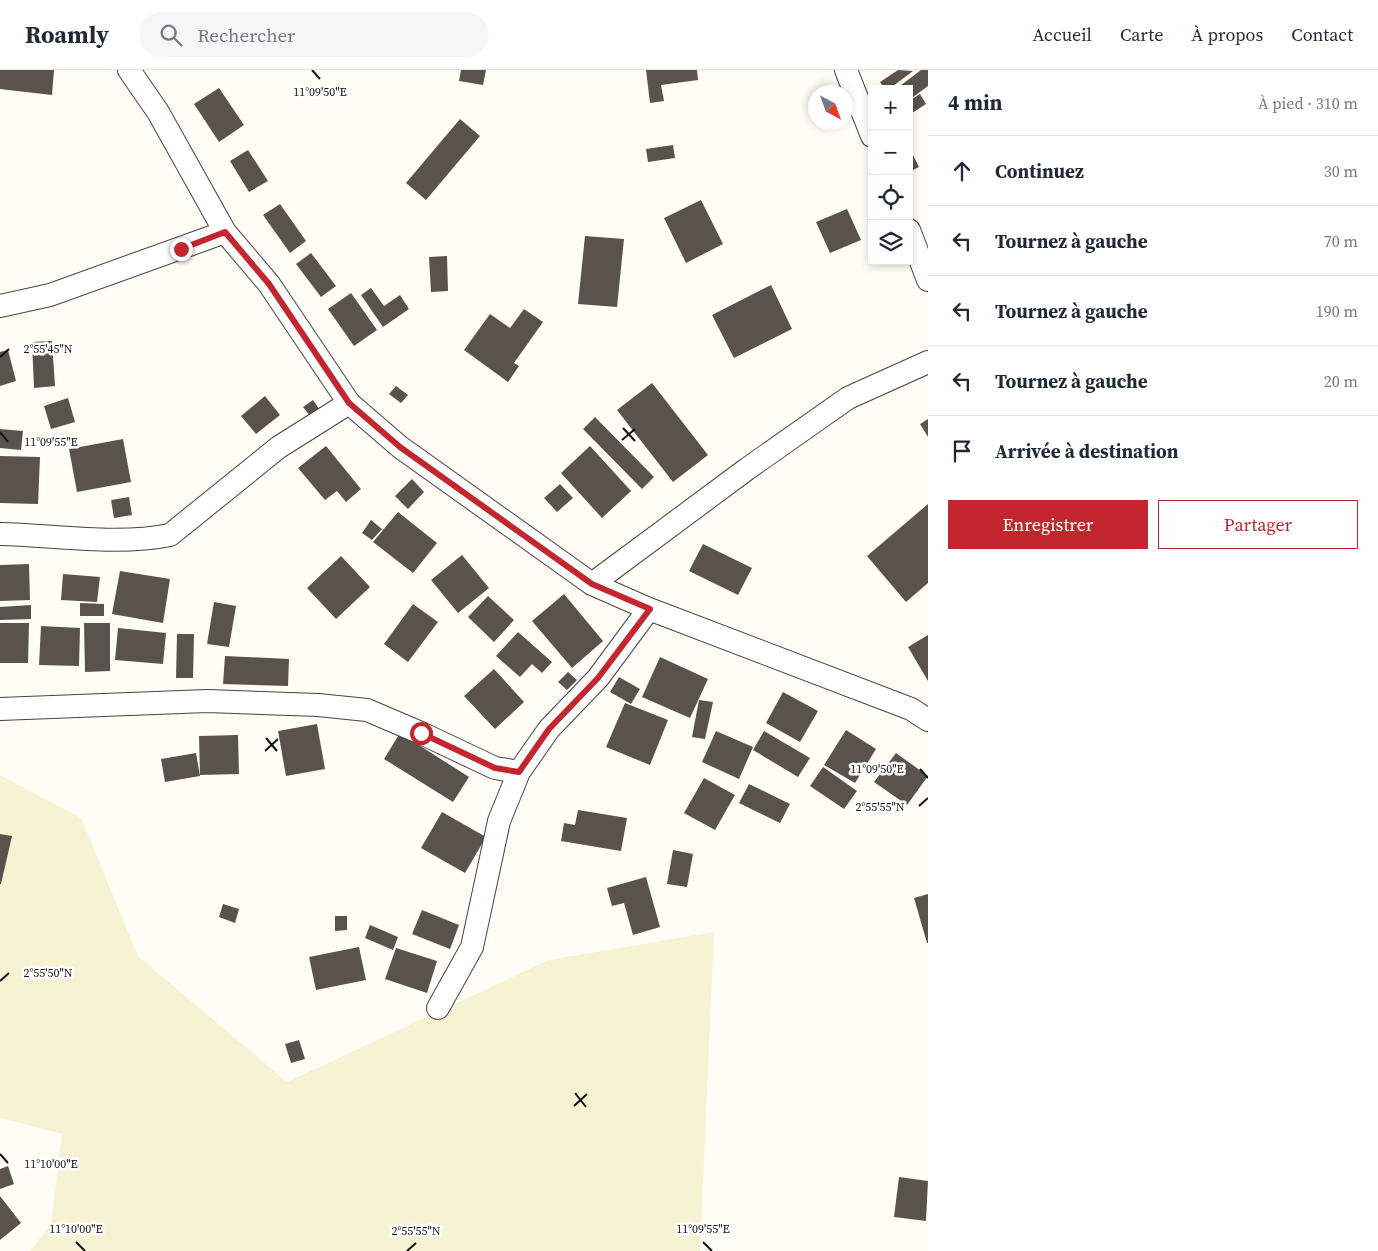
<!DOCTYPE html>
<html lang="fr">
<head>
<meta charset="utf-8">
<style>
  :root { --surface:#fff; --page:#f6f6f7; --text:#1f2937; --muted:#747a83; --line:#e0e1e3; --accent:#c4262e }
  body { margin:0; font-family:"Source Serif 4",serif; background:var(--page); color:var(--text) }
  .controls { position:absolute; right:15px; top:15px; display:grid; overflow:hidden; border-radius:0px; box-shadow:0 2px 8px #0003 }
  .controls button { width:45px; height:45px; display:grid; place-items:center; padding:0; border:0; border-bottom:1px solid var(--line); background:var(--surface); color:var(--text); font:25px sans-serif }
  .compass { position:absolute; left:808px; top:15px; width:45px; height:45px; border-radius:50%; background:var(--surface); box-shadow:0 2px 8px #0003; rotate:139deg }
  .stop { position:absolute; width:15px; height:15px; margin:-11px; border:4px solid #c4262e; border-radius:50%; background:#fff }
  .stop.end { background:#c4262e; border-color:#fff; box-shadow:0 1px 5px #0008 }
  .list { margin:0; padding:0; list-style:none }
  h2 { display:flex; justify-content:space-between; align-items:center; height:65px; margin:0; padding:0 20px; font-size:21px }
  h2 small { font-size:16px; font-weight:400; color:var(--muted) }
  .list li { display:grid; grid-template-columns:32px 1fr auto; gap:15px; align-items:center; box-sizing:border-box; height:70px; padding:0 20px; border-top:1px solid var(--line) }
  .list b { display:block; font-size:19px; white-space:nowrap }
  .list em { font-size:16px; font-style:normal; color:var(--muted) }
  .actions { display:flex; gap:10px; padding:15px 20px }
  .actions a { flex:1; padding:11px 0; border:1px solid var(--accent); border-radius:0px; text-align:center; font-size:18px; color:var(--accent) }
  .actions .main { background:var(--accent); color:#fff }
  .icon { flex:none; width:28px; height:28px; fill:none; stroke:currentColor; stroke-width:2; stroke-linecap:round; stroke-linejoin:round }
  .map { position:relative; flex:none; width:928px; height:1181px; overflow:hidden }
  header { display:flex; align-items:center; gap:30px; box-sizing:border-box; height:70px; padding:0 25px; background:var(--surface); border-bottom:1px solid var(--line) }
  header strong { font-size:24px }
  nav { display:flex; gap:28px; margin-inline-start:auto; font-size:18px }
  .search { width:350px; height:45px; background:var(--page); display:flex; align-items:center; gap:12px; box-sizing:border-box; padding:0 18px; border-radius:28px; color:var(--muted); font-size:19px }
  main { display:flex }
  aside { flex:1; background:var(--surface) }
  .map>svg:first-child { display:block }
  .farmland { fill:#f6f3d4 }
  .building { fill:#5a524d }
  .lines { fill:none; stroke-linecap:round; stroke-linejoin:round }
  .minor-casing { stroke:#444; stroke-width:24 }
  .minor { stroke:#fff; stroke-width:22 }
  .route { stroke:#c4262e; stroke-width:6 }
  .ticks { fill:none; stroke:#111; stroke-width:2 }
  .ticks-label { font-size:12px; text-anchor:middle; fill:#111; stroke:#fff; stroke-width:5; stroke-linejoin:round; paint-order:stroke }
</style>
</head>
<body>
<header>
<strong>Roamly</strong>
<div class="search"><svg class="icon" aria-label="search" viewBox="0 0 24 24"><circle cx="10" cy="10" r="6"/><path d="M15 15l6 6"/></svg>Rechercher</div>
<nav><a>Accueil</a><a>Carte</a><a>À propos</a><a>Contact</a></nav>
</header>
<main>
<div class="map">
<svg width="928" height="1181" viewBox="0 0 928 1181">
  <rect width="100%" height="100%" fill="#fffdf5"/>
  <path class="farmland" d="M0,705L81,748L138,886L287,1012L549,890L714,862L700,1181H30L51,1154L62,1064L0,1048Z"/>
  <path class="building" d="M0,0H54L52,25L0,19Z
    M461,0H486L483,15L459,11Z
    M646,0H697L698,10L661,15L664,31L650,33Z
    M898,0L913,1L889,19H885L880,12Z
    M921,0H928V16L909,30V19H896Z
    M219,18L244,55L219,72L194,34Z
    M920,24L926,34L909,45V31Z
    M460,49L480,66L426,130L406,113Z
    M673,75L675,88L648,92L646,79Z
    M248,80L268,111L249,122L230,91Z
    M911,81L919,97L909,102V82Z
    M701,130L723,174L686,193L664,148Z
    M280,134L306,171L290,183L263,145Z
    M847,139L861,170L830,183L816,152Z
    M585,166L624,169L617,237L578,234Z
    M311,183L336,216L321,227L296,194Z
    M447,186L448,221L431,222L429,187Z
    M771,215L792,259L734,288L712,245Z
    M371,218L384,236L400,225L409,239L383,257L361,225Z
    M351,223L377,260L354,276L328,239Z
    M524,239L543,252L514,293L519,296L508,312L464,280L490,244L510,258Z
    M52,271L55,316L34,318L32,272Z
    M8,280L16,311L0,316V282Z
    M652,313L708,385L673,412L617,340Z
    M396,316L408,325L401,333L389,324Z
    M265,326L280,345L256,364L241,346Z
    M68,328L75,352L51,359L44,336Z
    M313,330L320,340L311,347L303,337Z
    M595,347L654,407L642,419L583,359Z
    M928,349V367L920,354Z
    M0,359L23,361L21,380L0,378Z
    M123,369L131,412L77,422L69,379Z
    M326,376L361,419L346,432L337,421L325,430L298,398Z
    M590,376L631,421L602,448L561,403Z
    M0,386L40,387L38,434L0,433Z
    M412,409L424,422L408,439L395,426Z
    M560,414L573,428L557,442L544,428Z
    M129,427L132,445L114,448L111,430Z
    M928,434V513L906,532L867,486Z
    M398,442L437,473L413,503L373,472Z
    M371,450L382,459L372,470L362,463Z
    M703,474L752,498L738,525L689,501Z
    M462,485L489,518L458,543L431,510Z
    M341,486L370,517L336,549L307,518Z
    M29,494L30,530L0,531V495Z
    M120,501L170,509L163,553L112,544Z
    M63,504L100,507L97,532L61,530Z
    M564,524L603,571L572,598L532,551Z
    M488,526L514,550L494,572L468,547Z
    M214,532L236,536L229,577L207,574Z
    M80,533L104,534V546H80Z
    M413,534L438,552L408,592L384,574Z
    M31,535V549L0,550V537Z
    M0,553H29L28,593H0Z
    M84,553H110V601L85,602Z
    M41,556L80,558L79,596L39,595Z
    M118,558L166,563L163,594L115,590Z
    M518,562L552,592L542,603L532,594L520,607L496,586Z
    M177,564H194L193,608H176Z
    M928,565V611L908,577Z
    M225,586L289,589L288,616L223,614Z
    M660,587L708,609L690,648L642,627Z
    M494,599L524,632L495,659L464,626Z
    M568,602L577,610L567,620L558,612Z
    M619,607L640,619L631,634L610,622Z
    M783,622L818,641L800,672L766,653Z
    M699,630L713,632L705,669L692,667Z
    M625,633L668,650L650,695L606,677Z
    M317,654L325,699L286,706L278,661Z
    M846,660L876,679L855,713L824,695Z
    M716,661L753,677L739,709L702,692Z
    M764,661L810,688L798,707L753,680Z
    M400,663L469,707L453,732L384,689Z
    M238,665L239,704L200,705L199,666Z
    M196,683L200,706L165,712L161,689Z
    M896,683L928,706L907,735L874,712Z
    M823,697L857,721L844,739L810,716Z
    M704,708L735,725L715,760L684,743Z
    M749,714L790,734L780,753L739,733Z
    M578,740L627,748L621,781L561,771L564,753L575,755Z
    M442,742L486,767L465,803L421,778Z
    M0,764L12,766L1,814H0Z
    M673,780L693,784L687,817L667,814Z
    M646,807L660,857L633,865L624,833L612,836L607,818Z
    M928,824V873H927L914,828Z
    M223,834L239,839L235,853L219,847Z
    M422,840L459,855L450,879L412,864Z
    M335,846H347V860L335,861Z
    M370,855L398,867L393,880L365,868Z
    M359,877L366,910L316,920L309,887Z
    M396,878L437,891L427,923L385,909Z
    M299,970L305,989L291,993L285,974Z
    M8,1096L14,1114L0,1119V1099Z
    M899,1107L928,1111L926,1151L894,1147Z
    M0,1126L21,1153L0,1170Z"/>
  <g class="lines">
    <defs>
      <path id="minor" d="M129,0L158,42L225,162L269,214L349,333L400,377L592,514L649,539L911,639L928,650
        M846,0L872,66
        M909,160L928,210
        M0,236L50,225L225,162
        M0,464C54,465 117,476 170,465L279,377L349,333
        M592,514L747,399L848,328L928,292
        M0,639L207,631L318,635L367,640L421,663L495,698L519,702
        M438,938L472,877L499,751L519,702L549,659L598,608L649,539"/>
    </defs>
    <use href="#minor" class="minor-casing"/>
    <use href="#minor" class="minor"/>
  </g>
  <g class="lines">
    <path class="route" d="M181,179L225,162L269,214L349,333L400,377L592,514L650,539L598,608L549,659L519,702L495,698L421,663"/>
  </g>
  <path class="ticks" d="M312,0L320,9M0,287L9,279M623,358L635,371M0,362L8,372M622,370L635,359M266,668L277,681M265,681L278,669M920,699L928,708M919,736L928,728M0,911L9,903M575,1023L586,1037M574,1036L587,1024M0,1084L8,1093M76,1172L85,1181M703,1172L712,1181M407,1181L416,1173"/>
  <g class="ticks-label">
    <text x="320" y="26">11°09'50"E</text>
    <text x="48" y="283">2°55'45"N</text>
    <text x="51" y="376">11°09'55"E</text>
    <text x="877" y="703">11°09'50"E</text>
    <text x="880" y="741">2°55'55"N</text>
    <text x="48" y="907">2°55'50"N</text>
    <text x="51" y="1098">11°10'00"E</text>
    <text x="76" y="1163">11°10'00"E</text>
    <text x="703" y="1163">11°09'55"E</text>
    <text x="416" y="1165">2°55'55"N</text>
  </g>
</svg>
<div class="controls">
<button>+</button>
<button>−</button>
<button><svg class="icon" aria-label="locate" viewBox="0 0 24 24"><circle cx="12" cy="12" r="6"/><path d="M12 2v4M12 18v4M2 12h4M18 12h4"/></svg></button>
<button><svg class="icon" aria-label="layers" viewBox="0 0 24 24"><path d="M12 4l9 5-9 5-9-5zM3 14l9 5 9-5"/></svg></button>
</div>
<svg class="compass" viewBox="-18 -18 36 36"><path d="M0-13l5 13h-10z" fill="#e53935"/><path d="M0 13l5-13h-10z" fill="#747a83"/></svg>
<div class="stop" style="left:421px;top:663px"></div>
<div class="stop end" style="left:181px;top:179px"></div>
</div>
<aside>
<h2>4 min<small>À pied · 310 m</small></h2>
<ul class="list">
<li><svg class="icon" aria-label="ahead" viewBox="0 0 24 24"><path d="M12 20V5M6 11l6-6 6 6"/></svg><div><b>Continuez</b></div><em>30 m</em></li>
<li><svg class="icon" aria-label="left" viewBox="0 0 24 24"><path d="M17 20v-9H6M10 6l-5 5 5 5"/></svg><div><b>Tournez à gauche</b></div><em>70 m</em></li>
<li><svg class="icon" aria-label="left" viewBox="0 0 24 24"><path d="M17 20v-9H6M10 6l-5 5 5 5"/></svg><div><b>Tournez à gauche</b></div><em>190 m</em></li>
<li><svg class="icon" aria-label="left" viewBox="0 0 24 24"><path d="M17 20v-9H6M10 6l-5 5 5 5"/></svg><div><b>Tournez à gauche</b></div><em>20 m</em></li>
<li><svg class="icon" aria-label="arrive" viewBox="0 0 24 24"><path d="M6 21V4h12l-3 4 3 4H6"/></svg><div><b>Arrivée à destination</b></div></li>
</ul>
<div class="actions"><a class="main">Enregistrer</a><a>Partager</a></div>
</aside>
</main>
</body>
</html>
